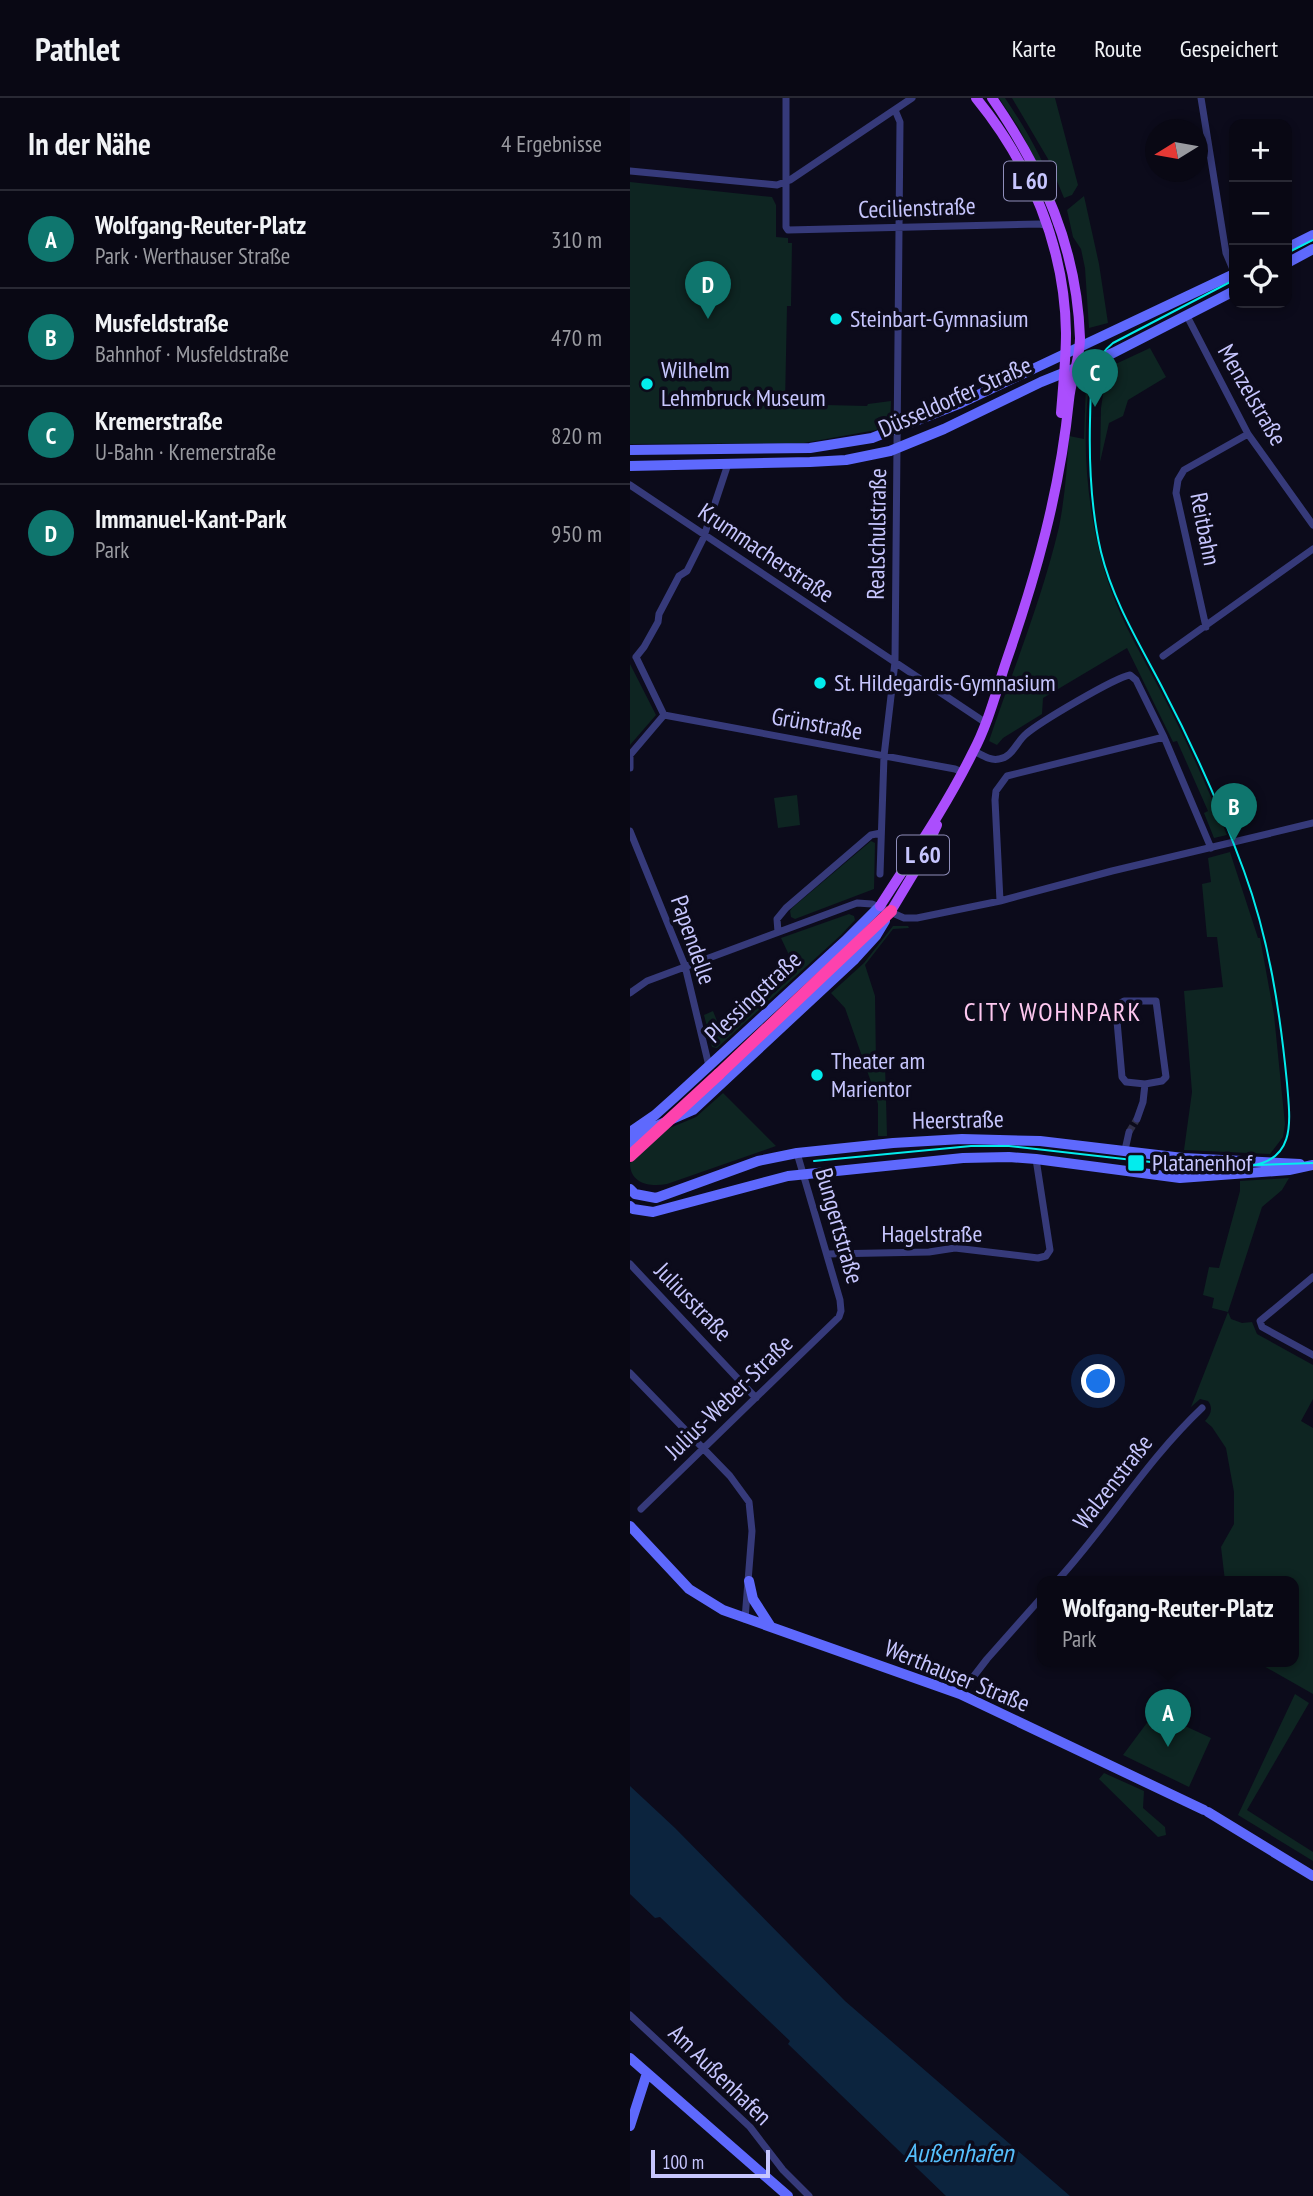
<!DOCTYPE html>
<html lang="de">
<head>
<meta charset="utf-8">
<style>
  :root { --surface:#090814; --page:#12111d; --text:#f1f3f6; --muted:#999aa0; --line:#292934; --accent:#0f766e }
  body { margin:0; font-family:"PT Sans Narrow",sans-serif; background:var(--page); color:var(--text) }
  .controls { position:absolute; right:21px; top:21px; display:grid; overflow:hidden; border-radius:14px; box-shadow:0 4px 10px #0003 }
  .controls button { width:63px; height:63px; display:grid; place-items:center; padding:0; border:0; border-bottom:2px solid var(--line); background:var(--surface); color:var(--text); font:35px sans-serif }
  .compass { position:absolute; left:515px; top:21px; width:63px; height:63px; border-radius:50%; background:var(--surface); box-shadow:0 4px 10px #0003; rotate:259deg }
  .scale { position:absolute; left:21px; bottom:18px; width:119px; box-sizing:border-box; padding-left:7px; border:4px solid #c7c6fe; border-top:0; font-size:19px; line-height:24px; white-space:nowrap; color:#c7c6fe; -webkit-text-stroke:5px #0c0b1b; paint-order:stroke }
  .you { position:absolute; left:469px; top:1284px; width:24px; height:24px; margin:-18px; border:5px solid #fff; border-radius:50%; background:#1a73e8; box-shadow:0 0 0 10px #1a73e833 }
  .badge { display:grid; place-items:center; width:46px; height:46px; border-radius:50%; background:var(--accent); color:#fff; font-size:23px; font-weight:700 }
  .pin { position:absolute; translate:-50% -58px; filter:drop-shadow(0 2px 4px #0008) }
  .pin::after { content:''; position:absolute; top:37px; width:24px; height:21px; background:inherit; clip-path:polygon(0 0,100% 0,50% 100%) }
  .popup { position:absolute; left:407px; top:1478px; width:262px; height:91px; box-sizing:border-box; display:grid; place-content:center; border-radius:14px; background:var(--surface); filter:drop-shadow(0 2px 5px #0005); font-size:23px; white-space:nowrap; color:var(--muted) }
  .popup b { font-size:26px; color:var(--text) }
  .popup::after { content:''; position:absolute; left:50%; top:100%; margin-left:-14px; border:14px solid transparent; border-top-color:var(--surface) }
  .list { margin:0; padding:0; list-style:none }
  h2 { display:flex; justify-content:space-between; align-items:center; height:91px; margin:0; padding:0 28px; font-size:30px }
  h2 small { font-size:23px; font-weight:400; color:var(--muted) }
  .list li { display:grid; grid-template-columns:46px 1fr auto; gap:21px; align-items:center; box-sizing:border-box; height:98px; padding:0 28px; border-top:2px solid var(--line) }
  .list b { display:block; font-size:26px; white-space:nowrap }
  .list p { margin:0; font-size:23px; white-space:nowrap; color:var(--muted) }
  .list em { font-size:23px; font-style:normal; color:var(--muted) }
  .icon { flex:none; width:38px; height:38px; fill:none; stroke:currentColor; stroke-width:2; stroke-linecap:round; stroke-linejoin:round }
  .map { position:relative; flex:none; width:683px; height:2098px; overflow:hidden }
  header { display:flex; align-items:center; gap:42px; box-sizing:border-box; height:98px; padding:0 35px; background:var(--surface); border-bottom:2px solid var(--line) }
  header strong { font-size:33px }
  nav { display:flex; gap:38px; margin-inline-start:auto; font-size:24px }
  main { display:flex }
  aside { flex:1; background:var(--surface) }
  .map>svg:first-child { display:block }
  .green { fill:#0e2522 }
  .water { fill:#0c243e }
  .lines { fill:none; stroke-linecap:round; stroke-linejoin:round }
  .street-tunnel { stroke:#313048; stroke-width:7; stroke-dasharray:7 3.5; stroke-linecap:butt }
  .street { stroke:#363a7a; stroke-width:7 }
  .secondary { stroke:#5e69fd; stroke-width:10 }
  .primary { stroke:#ab4efd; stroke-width:10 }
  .highway { stroke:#fd42ad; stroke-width:12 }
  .tram { stroke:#03eced; stroke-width:2 }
  .highway-bridge { stroke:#fd42ad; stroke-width:12 }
  .poi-dot { fill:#03eced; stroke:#0c0b1b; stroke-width:2.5 }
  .labels { text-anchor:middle; stroke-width:7; stroke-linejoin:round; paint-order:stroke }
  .shield { fill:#0c0b1b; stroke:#8f8eba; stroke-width:2 }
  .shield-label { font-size:23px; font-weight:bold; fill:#c7c6fe }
  .street-label { font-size:24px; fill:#c7c6fe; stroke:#0c0b1b }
  .poi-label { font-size:24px; fill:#c7c6fe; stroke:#0c0b1b; text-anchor:start }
  .neighbourhood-label { font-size:26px; letter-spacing:2px; fill:#fec8f0; stroke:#0c0b1b }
  .water-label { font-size:26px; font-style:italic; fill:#55bffd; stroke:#0c0b1b }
</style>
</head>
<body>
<header>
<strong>Pathlet</strong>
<nav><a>Karte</a><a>Route</a><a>Gespeichert</a></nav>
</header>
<main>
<aside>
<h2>In der Nähe<small>4 Ergebnisse</small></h2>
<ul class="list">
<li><span class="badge">A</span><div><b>Wolfgang-Reuter-Platz</b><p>Park · Werthauser Straße</p></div><em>310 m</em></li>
<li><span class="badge">B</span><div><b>Musfeldstraße</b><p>Bahnhof · Musfeldstraße</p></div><em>470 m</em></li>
<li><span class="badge">C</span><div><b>Kremerstraße</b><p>U-Bahn · Kremerstraße</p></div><em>820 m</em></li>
<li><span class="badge">D</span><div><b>Immanuel-Kant-Park</b><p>Park</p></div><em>950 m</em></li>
</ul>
</aside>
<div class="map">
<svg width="683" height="2098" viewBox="0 0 683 2098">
  <rect width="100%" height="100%" fill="#0c0b1b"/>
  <path class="green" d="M369,0H375C396,31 415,64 427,100L421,94L389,30Z
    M382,0H425L448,87L442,97L434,100L418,61Z
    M0,84L142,99L146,107V139L158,140V145H162L161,208H157L155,306L237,308L238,306L261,303L260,327L246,332L174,345L0,346Z
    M454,98L469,166L478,225L459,230L455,170L451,151L443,139L437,112Z
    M520,250L536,279L498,302L493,318L479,325L470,364L471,310L477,270Z
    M461,276C449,342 458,429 481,492C493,527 513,559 530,592C555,639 577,688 597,737L584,740L574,715L578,713L547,643L543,644L497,550L413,600L412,616L373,640L367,647L359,643C383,572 412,501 429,429C435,399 437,369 439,338L454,341L456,285L457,278Z
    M0,566L26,617L0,647Z
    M167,697L170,727L148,730L144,700Z
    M241,743L245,745L244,791L165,821L161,819L160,813L162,810Z
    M600,754L628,840H630L644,917L655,1026L653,1039L640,1056L554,1052L562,994L554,893L593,889L587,839H577L572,786L581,784L578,760Z
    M219,816L224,818L225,822L211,837L87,950L82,949L74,917L83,913L87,923L120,916L167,874L151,840Z
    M263,828H278L279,830L263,831L235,867L245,898L246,965H255L257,1038H248V1006L240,981L215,910L201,895L234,865Z
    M93,995L146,1048L37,1086C20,1089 0,1086 0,1065L35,1032L66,1019Z
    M659,1080L652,1092L632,1109L598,1214L601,1221L612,1225L622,1224L627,1236L683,1267V1301L671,1323L683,1330V1596L625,1563H664V1483H595L591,1449L604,1426V1394L596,1350L582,1329L575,1323C580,1317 584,1311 578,1303L570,1301L561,1309L598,1214L582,1210L584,1200L573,1197L579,1169L589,1170L610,1093V1083Z
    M665,1596L679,1605L617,1712L683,1754V1763L608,1717Z
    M525,1614L581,1640L559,1689L493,1657Z
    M474,1675L514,1693L513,1710L535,1729L536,1737L528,1739L469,1681Z"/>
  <path class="water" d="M0,1688L45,1730L215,1903L440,2098H316L158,1946L160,1943L30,1819L25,1820L0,1796Z"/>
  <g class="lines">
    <path class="street-tunnel" d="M499,1034L507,1021"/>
    <path class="street" d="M156,0V129L158,132L410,126L419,128
      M571,0L596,155L604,174
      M0,73L147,87L160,82L282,0
      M557,218L618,336L683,427
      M0,387L356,625
      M576,529L546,395L548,382L554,372L618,336
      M533,558L683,451
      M6,559L14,549L28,524L29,516L49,478L57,473L73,441L98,366
      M34,617L325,671L332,674
      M344,653C352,657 360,663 369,661C382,660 387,643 396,636C410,624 484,580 500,577L506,582L534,639L581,750
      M0,670V657L34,617L6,559
      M0,733L55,868L79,968
      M250,776L254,658L265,564L270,24L265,12
      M370,803L365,702L366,693L377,678L534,639
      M148,834L147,821L156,810L241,737L251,735
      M0,895L17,883L227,805L242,806L274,820H287L370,803L482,773L683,725
      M507,1021L513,1004L515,986L532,983L536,979L526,903H494L487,907L486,912L492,979L496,984L515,986
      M495,1052L499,1034
      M197,1156L299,1154L325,1150L408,1160L416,1158L420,1152L406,1061
      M0,1166L126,1300
      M683,1179L630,1223L632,1229L683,1257
      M0,1275L100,1378L119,1404L122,1433L115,1521
      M11,1411L209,1219L211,1213L210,1202L167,1055
      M427,1483C478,1427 517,1362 572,1310
      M330,1596L357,1561L412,1499
      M0,1917L120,2029L153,2072L179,2098"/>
    <path class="secondary" d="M657,150L683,137
      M657,165L683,151
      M0,352L180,350L242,340L331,305L604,176
      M0,368L180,364L216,362L260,353L314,331L411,284L483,255L604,193
      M0,1034L25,1017L44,1000L215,843L250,808
      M0,1045L17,1032L63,1012L225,861L246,838L255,823
      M0,1091L5,1096L26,1100L128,1063L167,1055L263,1045L332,1041L410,1043L553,1060L670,1066
      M0,1108L3,1111L23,1114L158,1078L333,1060L379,1059L406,1061L550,1080L659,1072L683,1067
      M0,1428L59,1491L93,1512L330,1596L574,1712
      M119,1483L123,1501L141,1529
      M578,1714L683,1778
      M0,1960L158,2098
      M0,2028L17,1975"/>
    <path class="primary" d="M346,0C400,66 435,149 436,235C436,261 433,289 431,315
      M250,808C282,758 317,707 343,654C358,626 366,594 376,564C406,478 430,393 439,302C441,281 450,262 450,240C447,149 413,74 362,0
      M261,813L285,773L307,727"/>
    <path class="highway" d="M89,976L261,813"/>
    <path class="tram" d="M657,155L683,142
      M604,182L483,245C458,264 461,295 460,323C459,366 461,412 471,454C483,503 509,545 532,589C563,648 591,710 614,773C639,841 650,913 657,985C660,1022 667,1062 619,1068
      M184,1063L341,1048H379L565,1069L683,1065"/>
    <path class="highway-bridge" d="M0,1058L89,976"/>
  </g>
  <g class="poi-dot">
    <circle cx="206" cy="221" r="7"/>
    <circle cx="17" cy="286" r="7"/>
    <circle cx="190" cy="585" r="7"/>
    <circle cx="187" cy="977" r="7"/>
    <rect x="497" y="1056" width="18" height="18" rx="3.5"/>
  </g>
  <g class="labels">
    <g class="shield">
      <rect x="374" y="63.5" width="52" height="39" rx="5"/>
      <rect x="267" y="737.5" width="52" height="39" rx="5"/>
    </g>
    <g class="shield-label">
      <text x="400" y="91">L 60</text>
      <text x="293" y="765">L 60</text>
    </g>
    <g class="street-label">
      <text transform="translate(287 110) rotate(-2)" y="8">Cecilienstraße</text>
      <text transform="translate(622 297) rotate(60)" y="8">Menzelstraße</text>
      <text transform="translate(325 299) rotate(-24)" y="8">Düsseldorfer Straße</text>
      <text transform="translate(575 431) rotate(79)" y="8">Reitbahn</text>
      <text transform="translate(247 436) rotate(-89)" y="8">Realschulstraße</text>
      <text transform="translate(136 455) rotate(34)" y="8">Krummacherstraße</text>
      <text transform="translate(187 626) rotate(10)" y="8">Grünstraße</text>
      <text transform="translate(63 842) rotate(71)" y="8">Papendelle</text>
      <text transform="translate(123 899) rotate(-43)" y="8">Plessingstraße</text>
      <text transform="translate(328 1022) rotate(-1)" y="8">Heerstraße</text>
      <text transform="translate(209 1128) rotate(74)" y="8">Bungertstraße</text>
      <text x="302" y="1144">Hagelstraße</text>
      <text transform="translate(63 1204) rotate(46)" y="8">Juliusstraße</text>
      <text transform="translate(99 1299) rotate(-44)" y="8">Julius-Weber-Straße</text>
      <text transform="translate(483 1384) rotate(-52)" y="8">Walzenstraße</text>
      <text transform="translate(327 1578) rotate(22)" y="8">Werthauser Straße</text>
      <text transform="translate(90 1977) rotate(44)" y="8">Am Außenhafen</text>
    </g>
    <g class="poi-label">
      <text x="220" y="229">Steinbart-Gymnasium</text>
      <text x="31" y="280">Wilhelm<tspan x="31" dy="28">Lehmbruck Museum</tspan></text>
      <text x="204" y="593">St. Hildegardis-Gymnasium</text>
      <text x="201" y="971">Theater am<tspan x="201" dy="28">Marientor</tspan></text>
      <text x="522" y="1073">Platanenhof</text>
    </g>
    <g class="neighbourhood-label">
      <text x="423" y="923">CITY WOHNPARK</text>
    </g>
    <g class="water-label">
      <text x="329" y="2064">Außenhafen</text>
    </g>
  </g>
</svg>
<div class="controls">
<button>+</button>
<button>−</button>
<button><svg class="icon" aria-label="locate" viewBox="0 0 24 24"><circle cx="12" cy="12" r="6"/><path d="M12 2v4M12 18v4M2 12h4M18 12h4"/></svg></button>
</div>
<svg class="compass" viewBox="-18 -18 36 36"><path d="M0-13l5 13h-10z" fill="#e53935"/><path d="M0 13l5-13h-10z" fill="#999aa0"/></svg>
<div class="scale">100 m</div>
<div class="you"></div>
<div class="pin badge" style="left:538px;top:1649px">A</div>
<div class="popup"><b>Wolfgang-Reuter-Platz</b>Park</div>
<div class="pin badge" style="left:604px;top:743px">B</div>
<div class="pin badge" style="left:465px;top:309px">C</div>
<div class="pin badge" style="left:78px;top:221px">D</div>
</div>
</main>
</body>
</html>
